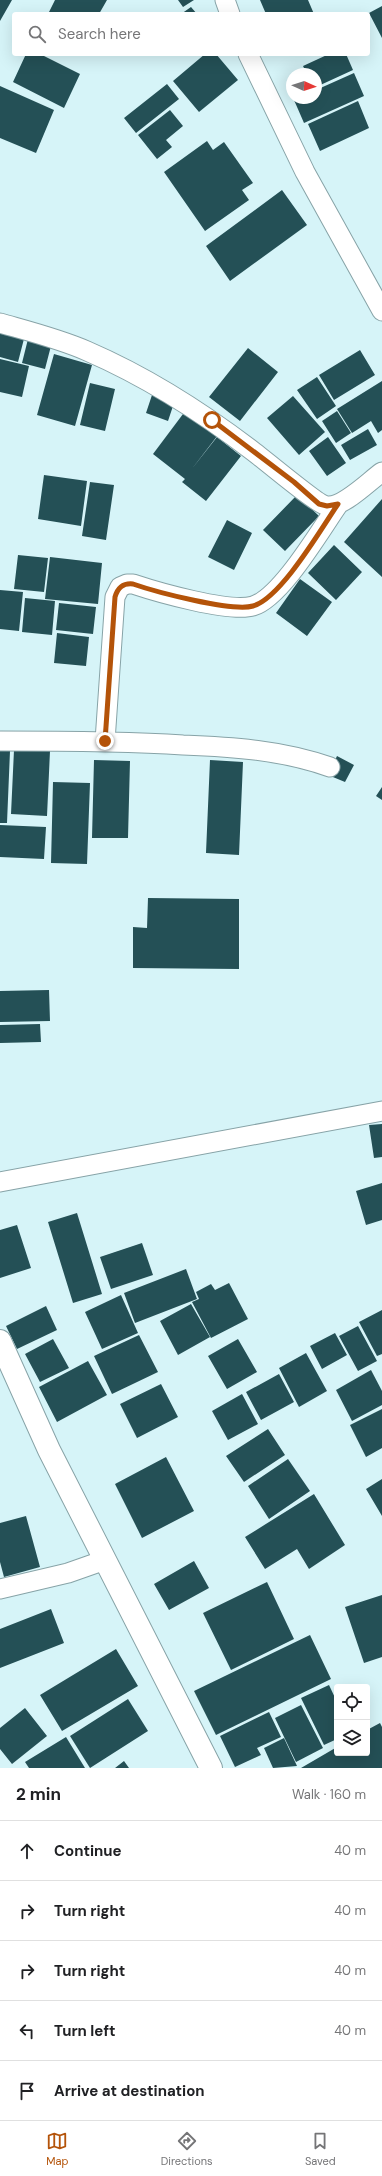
<!DOCTYPE html>
<html lang="en">
<head>
<meta charset="utf-8">
<style>
  :root { --surface:#fff; --page:#f6f6f6; --text:#202124; --muted:#757577; --line:#e0e0e0; --accent:#b45309 }
  body { margin:0; font-family:"DM Sans",sans-serif; background:var(--page); color:var(--text) }
  .controls { position:absolute; right:12px; bottom:12px; display:grid; overflow:hidden; border-radius:4px; box-shadow:0 4px 16px #0002 }
  .controls button { width:36px; height:36px; display:grid; place-items:center; padding:0; border:0; border-bottom:1px solid var(--line); background:var(--surface); color:var(--text); font:20px sans-serif }
  .compass { position:absolute; left:286px; top:68px; width:36px; height:36px; border-radius:50%; background:var(--surface); box-shadow:0 4px 16px #0002; rotate:93deg }
  .stop { position:absolute; width:12px; height:12px; margin:-9px; border:3px solid #b45309; border-radius:50%; background:#fff }
  .stop.end { background:#b45309; border-color:#fff; box-shadow:0 1px 4px #0008 }
  .list { margin:0; padding:0; list-style:none }
  h2 { display:flex; justify-content:space-between; align-items:center; height:52px; margin:0; padding:0 16px; font-size:17px }
  h2 small { font-size:13px; font-weight:400; color:var(--muted) }
  .list li { display:grid; grid-template-columns:26px 1fr auto; gap:12px; align-items:center; box-sizing:border-box; height:60px; padding:0 16px; border-top:1px solid var(--line) }
  .list b { display:block; font-size:15px; white-space:nowrap }
  .list em { font-size:13px; font-style:normal; color:var(--muted) }
  .icon { flex:none; width:22px; height:22px; fill:none; stroke:currentColor; stroke-width:2; stroke-linecap:round; stroke-linejoin:round }
  .map { position:relative; flex:none; width:382px; height:1768px; overflow:hidden }
  .search { position:absolute; background:var(--surface); box-shadow:0 4px 16px #0002; left:12px; right:12px; top:12px; height:44px; display:flex; align-items:center; gap:10px; box-sizing:border-box; padding:0 14px; border-radius:4px; color:var(--muted); font-size:15px }
  .sheet { height:352px; background:var(--surface) }
  nav { display:flex; justify-content:space-around; align-items:center; box-sizing:border-box; height:56px; border-top:1px solid var(--line); background:var(--surface); font-size:11px; color:var(--muted) }
  nav a { display:grid; justify-items:center; gap:2px }
  nav .on { color:var(--accent) }
  .map>svg:first-child { display:block }
  .building { fill:#245056 }
  .lines { fill:none; stroke-linecap:round; stroke-linejoin:round }
  .street-casing { stroke:#87a3a7; stroke-width:21 }
  .secondary-casing { stroke:#87a3a7; stroke-width:24 }
  .street { stroke:#fff; stroke-width:19 }
  .secondary { stroke:#fff; stroke-width:22 }
  .route { stroke:#b45309; stroke-width:5 }
</style>
</head>
<body>
<div class="map">
<svg width="382" height="1768" viewBox="0 0 382 1768">
  <rect width="100%" height="100%" fill="#d6f4f8"/>
  <path class="building" d="M0,0H12L0,21Z
    M55,0H107L99,14H48Z
    M178,0H194L183,7Z
    M260,0H308L314,14H266Z
    M382,6V38L369,13Z
    M191,7L197,14H181Z
    M26,54H40L80,74L64,108L13,82Z
    M205,54H216L238,80L199,112L173,81Z
    M329,54H346L353,70L316,87V74H307L303,66Z
    M354,73L364,96L304,123L294,100L298,98H316V90Z
    M167,84L179,99L136,133L124,118Z
    M0,86L54,110L36,153L0,138Z
    M358,101L369,128L320,151L308,124Z
    M170,110L183,126L166,140L172,147L157,159L138,135Z
    M207,141L213,150L224,142L253,183L242,190L249,200L205,231L164,172Z
    M282,190L307,225L230,281L206,246Z
    M0,333L25,335L18,362L0,357Z
    M29,335L52,342L45,369L22,363Z
    M248,348L278,372L240,421L209,397Z
    M360,350L375,375L334,400L319,375Z
    M54,354L92,365L75,426L37,415Z
    M0,359L29,366L22,397L0,392Z
    M317,377L336,406L317,419L297,390Z
    M382,381V430L378,433L371,421L352,433L337,409Z
    M90,383L115,389L105,431L80,425Z
    M153,392L175,400L168,421L146,413Z
    M293,396L325,432L299,455L267,418Z
    M189,406L221,431L191,470L217,437L241,456L206,501L182,482L185,479L153,454Z
    M337,411L351,433L336,443L322,421Z
    M368,429L377,445L350,460L341,445Z
    M328,437L346,463L327,476L309,451Z
    M44,475L87,481L81,526L38,519Z
    M90,482L114,485L106,540L82,536Z
    M297,495L319,516L285,551L263,530Z
    M382,499V577L344,542Z
    M227,520L252,533L234,570L208,557Z
    M334,545L362,572L336,600L308,573Z
    M18,555L48,558L44,592L14,589Z
    M50,557L102,563L98,604L45,599Z
    M300,579L332,602L307,636L276,613Z
    M0,590L23,592L19,631L0,629Z
    M25,598L55,601L52,635L22,632Z
    M59,603L96,607L93,634L56,630Z
    M57,633L89,637L86,666L54,663Z
    M14,750L50,751L47,816L11,814Z
    M0,751H10L7,823H0Z
    M337,756L354,765L345,782L328,775Z
    M94,760L130,761L128,838H92Z
    M210,760L243,762L239,855L206,853Z
    M53,782L90,783L87,864L51,863Z
    M382,787V800L376,796Z
    M0,825L46,827L44,859L0,857Z
    M148,898L239,899V969L133,968V927L147,928Z
    M49,990L50,1021L0,1022V991Z
    M40,1024L41,1042L0,1043V1025Z
    M382,1124V1157L374,1158L369,1125Z
    M382,1183V1220L366,1225L356,1191Z
    M77,1213L102,1294L73,1303L48,1222Z
    M17,1225L31,1268L0,1278V1230Z
    M142,1243L153,1275L111,1289L100,1257Z
    M186,1269L197,1299L135,1323L124,1293Z
    M229,1283L248,1319L211,1338L192,1302L199,1299L196,1292L211,1284L215,1290Z
    M121,1295L138,1333L102,1349L85,1312Z
    M191,1304L210,1337L178,1355L160,1321Z
    M46,1306L57,1330L17,1349L6,1326Z
    M382,1310V1354L377,1356L359,1322Z
    M358,1326L377,1361L358,1371L339,1336Z
    M335,1333L347,1355L322,1369L310,1346Z
    M139,1335L158,1372L112,1394L94,1356Z
    M53,1339L69,1368L40,1382L25,1354Z
    M238,1339L257,1372L227,1389L208,1356Z
    M306,1353L327,1391L299,1407L279,1368Z
    M88,1361L107,1395L57,1422L39,1387Z
    M371,1370L382,1391V1405L352,1421L336,1390Z
    M279,1374L294,1402L261,1420L246,1392Z
    M161,1384L178,1417L137,1438L120,1404Z
    M242,1394L258,1424L228,1440L212,1411Z
    M382,1409V1448L366,1457L350,1425Z
    M268,1429L285,1455L244,1482L226,1456Z
    M166,1457L194,1511L142,1538L115,1484Z
    M288,1459L310,1491L269,1519L248,1486Z
    M382,1479V1516L366,1489Z
    M314,1494L345,1545L309,1569L297,1549L265,1569L245,1537Z
    M26,1516L40,1567L4,1577L0,1562V1523Z
    M194,1561L209,1588L169,1610L154,1584Z
    M267,1582L294,1639L231,1670L203,1613Z
    M382,1595V1657L364,1663L345,1607Z
    M51,1609L64,1643L0,1668V1629Z
    M310,1635L331,1679L216,1735L194,1691Z
    M116,1649L138,1686L62,1731L40,1695Z
    M329,1685L337,1702V1739L324,1745L301,1698Z
    M128,1699L148,1731L90,1768L70,1736Z
    M301,1705L323,1748L296,1762L275,1718Z
    M25,1708L47,1736L12,1764L0,1749V1728Z
    M269,1712L281,1737L257,1748L261,1755L235,1767L220,1736Z
    M380,1723L382,1727V1768H301L337,1747V1753H367V1730Z
    M66,1737L85,1768H29L25,1762Z
    M284,1738L297,1766L273,1768L264,1748Z
    M124,1761L129,1768H115Z"/>
  <g class="lines">
    <defs>
      <path id="street" d="M225,0L230,14
        M248,54L305,172L382,311
        M0,323C28,331 60,339 87,351C147,377 202,412 254,452C266,461 318,505 327,506C343,508 369,481 382,472
        M0,741C61,741 122,741 183,745C233,747 282,750 330,767
        M105,741L115,597L120,587L127,584H133C157,592 230,613 253,606C281,598 321,529 338,505
        M0,1182L382,1111
        M0,1589L68,1573L105,1560"/>
      <path id="secondary" d="M0,1341L49,1450L211,1768"/>
    </defs>
    <use href="#street" class="street-casing"/>
    <use href="#secondary" class="secondary-casing"/>
    <use href="#street" class="street"/>
    <use href="#secondary" class="secondary"/>
  </g>
  <g class="lines">
    <path class="route" d="M105,741L115,597C118,587 123,583 133,584C156,592 232,612 253,606C281,598 321,529 338,504L327,506L319,504L294,482L212,420"/>
  </g>
</svg>
<div class="controls">
<button><svg class="icon" aria-label="locate" viewBox="0 0 24 24"><circle cx="12" cy="12" r="6"/><path d="M12 2v4M12 18v4M2 12h4M18 12h4"/></svg></button>
<button><svg class="icon" aria-label="layers" viewBox="0 0 24 24"><path d="M12 4l9 5-9 5-9-5zM3 14l9 5 9-5"/></svg></button>
</div>
<svg class="compass" viewBox="-18 -18 36 36"><path d="M0-13l5 13h-10z" fill="#e53935"/><path d="M0 13l5-13h-10z" fill="#757577"/></svg>
<div class="stop" style="left:212px;top:420px"></div>
<div class="stop end" style="left:105px;top:741px"></div>
<div class="search"><svg class="icon" aria-label="search" viewBox="0 0 24 24"><circle cx="10" cy="10" r="6"/><path d="M15 15l6 6"/></svg>Search here</div>
</div>
<section class="sheet">
<h2>2 min<small>Walk · 160 m</small></h2>
<ul class="list">
<li><svg class="icon" aria-label="ahead" viewBox="0 0 24 24"><path d="M12 20V5M6 11l6-6 6 6"/></svg><div><b>Continue</b></div><em>40 m</em></li>
<li><svg class="icon" aria-label="right" viewBox="0 0 24 24"><path d="M7 20v-9h11M14 6l5 5-5 5"/></svg><div><b>Turn right</b></div><em>40 m</em></li>
<li><svg class="icon" aria-label="right" viewBox="0 0 24 24"><path d="M7 20v-9h11M14 6l5 5-5 5"/></svg><div><b>Turn right</b></div><em>40 m</em></li>
<li><svg class="icon" aria-label="left" viewBox="0 0 24 24"><path d="M17 20v-9H6M10 6l-5 5 5 5"/></svg><div><b>Turn left</b></div><em>40 m</em></li>
<li><svg class="icon" aria-label="arrive" viewBox="0 0 24 24"><path d="M6 21V4h12l-3 4 3 4H6"/></svg><div><b>Arrive at destination</b></div></li>
</ul>
</section>
<nav>
<a class="on"><svg class="icon" aria-label="map" viewBox="0 0 24 24"><path d="M3 6l6-2 6 2 6-2v14l-6 2-6-2-6 2zM9 4v14M15 6v14"/></svg>Map</a>
<a><svg class="icon" aria-label="directions" viewBox="0 0 24 24"><path d="M12 3l9 9-9 9-9-9zM9 14v-3h6M13 9l2 2-2 2"/></svg>Directions</a>
<a><svg class="icon" aria-label="saved" viewBox="0 0 24 24"><path d="M7 4h10v16l-5-4-5 4z"/></svg>Saved</a>
</nav>
</body>
</html>
